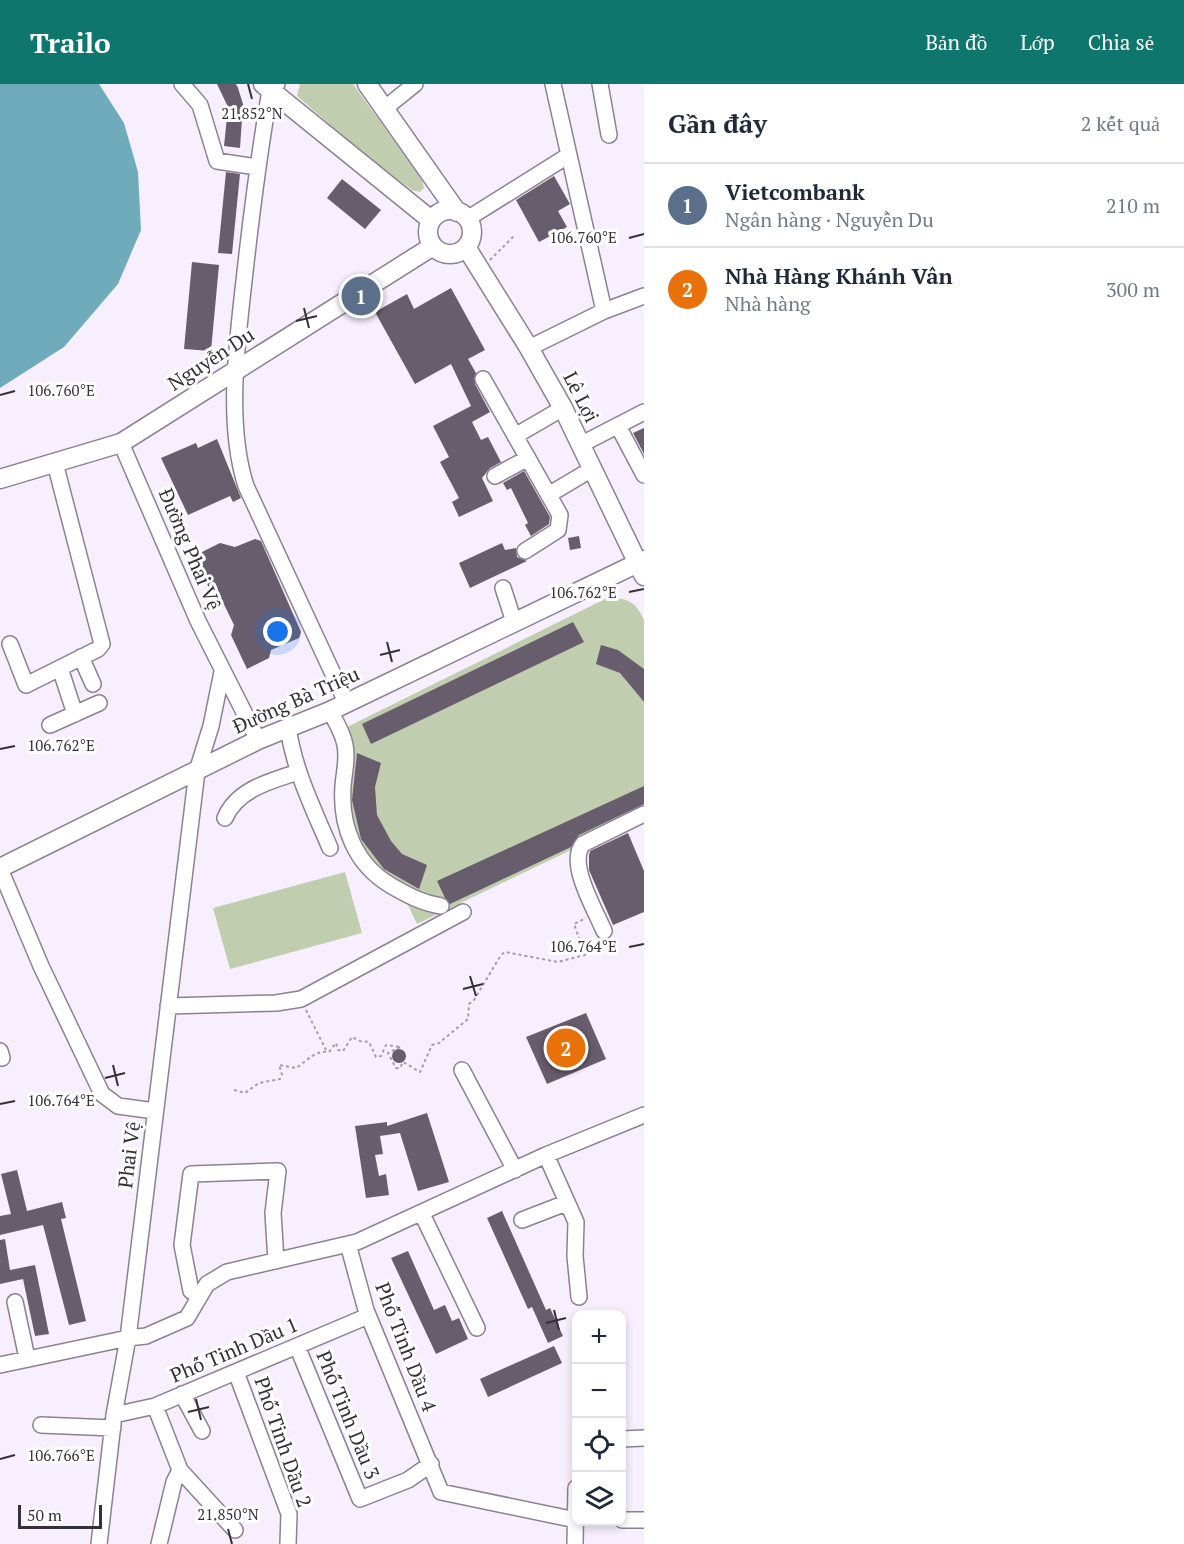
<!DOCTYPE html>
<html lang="vi">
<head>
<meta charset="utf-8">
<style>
  :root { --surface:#fff; --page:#f2f2f3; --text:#1f2937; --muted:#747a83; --line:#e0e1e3; --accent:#0f766e }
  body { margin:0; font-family:"PT Serif",serif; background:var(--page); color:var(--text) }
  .controls { position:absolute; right:18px; bottom:18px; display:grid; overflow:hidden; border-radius:12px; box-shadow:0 3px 9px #0003 }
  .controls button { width:54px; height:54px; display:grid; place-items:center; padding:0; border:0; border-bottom:2px solid var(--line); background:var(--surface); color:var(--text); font:30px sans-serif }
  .scale { position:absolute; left:18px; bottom:15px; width:84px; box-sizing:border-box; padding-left:6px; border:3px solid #343037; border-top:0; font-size:16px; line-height:21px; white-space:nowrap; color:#343037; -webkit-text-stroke:4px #fff; paint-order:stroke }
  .you { position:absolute; left:278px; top:548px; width:21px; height:21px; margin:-15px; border:4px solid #fff; border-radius:50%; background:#1a73e8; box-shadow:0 0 0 9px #1a73e833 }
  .badge { display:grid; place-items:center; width:39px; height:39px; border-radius:50%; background:var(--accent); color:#fff; font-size:20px; font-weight:700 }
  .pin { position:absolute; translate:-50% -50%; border:3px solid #fff; box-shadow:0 2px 6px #0006 }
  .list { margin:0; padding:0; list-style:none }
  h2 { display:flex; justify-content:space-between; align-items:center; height:78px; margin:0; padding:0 24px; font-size:26px }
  h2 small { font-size:20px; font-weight:400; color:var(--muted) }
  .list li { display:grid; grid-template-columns:39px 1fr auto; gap:18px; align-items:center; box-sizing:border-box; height:84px; padding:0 24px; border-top:2px solid var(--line) }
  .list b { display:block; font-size:22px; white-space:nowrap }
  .list p { margin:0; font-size:20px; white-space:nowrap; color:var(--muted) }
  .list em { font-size:20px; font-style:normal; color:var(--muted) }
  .icon { flex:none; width:33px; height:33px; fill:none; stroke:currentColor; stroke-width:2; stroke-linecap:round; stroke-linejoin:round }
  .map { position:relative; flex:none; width:644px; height:1460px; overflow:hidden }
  header { display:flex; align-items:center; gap:36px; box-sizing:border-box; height:84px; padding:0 30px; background:var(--accent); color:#fff }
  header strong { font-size:28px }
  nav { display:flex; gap:33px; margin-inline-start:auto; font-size:21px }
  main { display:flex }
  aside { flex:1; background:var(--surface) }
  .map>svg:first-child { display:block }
  .green { fill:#c0ceaf }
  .water { fill:#6fabbb }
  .building { fill:#685d6c }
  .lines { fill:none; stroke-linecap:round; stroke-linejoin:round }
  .minor-casing { stroke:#8c8192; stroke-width:18 }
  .major-casing { stroke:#8c8192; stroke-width:21 }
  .path { stroke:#a39ca7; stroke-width:2; stroke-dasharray:3 3; stroke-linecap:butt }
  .minor { stroke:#fff; stroke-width:15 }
  .major { stroke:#fff; stroke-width:18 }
  .ticks { fill:none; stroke:#343037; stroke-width:2 }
  .labels { text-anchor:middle; stroke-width:6; stroke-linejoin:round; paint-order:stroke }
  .street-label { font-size:20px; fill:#343037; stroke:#fff }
  .ticks-label { font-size:15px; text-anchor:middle; fill:#343037; stroke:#fff; stroke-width:6; stroke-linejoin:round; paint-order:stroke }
</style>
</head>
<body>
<header>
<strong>Trailo</strong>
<nav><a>Bản đồ</a><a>Lớp</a><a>Chia sẻ</a></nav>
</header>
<main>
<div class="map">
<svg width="644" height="1460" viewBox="0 0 644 1460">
  <rect width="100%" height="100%" fill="#f8effe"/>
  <path class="green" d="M300,0H353L422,95L424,104L420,108L412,106L364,70L297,12Z
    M609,513C629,515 636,518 644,536V731L417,840L406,817L357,779L338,691L354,665L345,644Z
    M345,788L362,849L230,885L213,824Z"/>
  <path class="water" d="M0,0H99L124,39L138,88L141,146L118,200L64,263L0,304Z"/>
  <path class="building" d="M217,0H236L238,4L243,20L240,64L224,62L228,23Z
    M226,88L240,90L232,170L218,169Z
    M554,92L570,120L558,127L567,143L539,158L516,116Z
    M342,95L381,126L365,145L327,114Z
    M192,178L219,181L211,267L184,265Z
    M451,204L485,266L468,275L476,289L475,300L490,328L472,338L481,356L488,353L501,378L490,384L482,394L493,417L459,433L452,418L459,414L440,378L449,373L433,342L471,322L451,280L415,300L375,228L407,210L414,225Z
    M644,344V370L633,349Z
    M217,355L241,414L233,418L230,412L188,431L161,374L196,359L198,364Z
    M524,387L550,433L549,440L531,452L525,441L528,439L511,404L507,406L503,399Z
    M579,452L581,464L570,466L568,454Z
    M255,455L261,457L301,548L299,554L271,566L269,574L247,585L231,551L234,541L218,508L210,507L196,471L220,459L235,463Z
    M502,459L505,466L516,464L517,473L527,477L470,504L459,479Z
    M573,538L584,558L371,660L362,640Z
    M601,561L618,566L644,585V618L620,589L596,580Z
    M357,669L381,679L375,703L377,731L391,757L402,770L427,781L419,805L384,785L361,755L352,716Z
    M644,702V720L579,751L571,763L450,820L445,814L437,797Z
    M628,749L644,787V828L613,841L589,786V771L590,767Z
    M586,929L606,975L547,1000L526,953Z
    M392 972a7 7 0 1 1 14 0a7 7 0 1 1-14 0Z
    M427,1029L449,1098L418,1107L400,1049L380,1052L383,1070L375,1071L379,1092L386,1090L389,1111L366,1114L355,1042L387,1038V1042Z
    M17,1086L27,1127L62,1118L66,1134L61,1135L86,1237L69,1241L43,1141L0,1151V1132L11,1130L1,1090Z
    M502,1127L546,1226L550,1224L563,1252L548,1259L532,1223L528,1225L487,1134Z
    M5,1155L10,1186L35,1181L49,1250L35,1252L23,1195L0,1200V1156Z
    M408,1167L434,1226L445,1221L452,1237L459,1234L468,1255L436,1270L391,1174Z
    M554,1262L562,1279L488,1313L480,1295Z"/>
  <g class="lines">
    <defs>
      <path id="minor" d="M182,0L200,21L217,77L257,83
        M277,0L270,6C259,70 251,133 244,197C237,260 226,340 246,402L346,618
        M553,0L604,227
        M600,0L609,51
        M384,25L415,0
        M467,135L569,71
        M529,264L604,227L644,212
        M483,295L560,431L558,446L525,467
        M618,342L644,391
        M515,352L563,324
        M121,359L198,537L258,656
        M580,361L644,328
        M495,392L528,374
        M550,410L592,385
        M503,504L514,538
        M10,560L26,601L98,565L102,560L55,379
        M81,573L93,600
        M60,584L75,630
        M330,627C336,638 343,649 345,661C348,675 344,688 343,702C340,742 355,780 390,801C407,811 422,819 441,822
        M50,641L99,619
        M288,643C294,686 313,724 330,764
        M225,734C237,705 271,697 298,688
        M0,785L41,882L102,1010L118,1022L155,1027
        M604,847C595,825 567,779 583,760L644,730
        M168,922L276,919L301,915L463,828
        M0,967L2,974
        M462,986L515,1086
        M546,1071L576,1138L575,1172L579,1213
        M422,1130L477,1244
        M522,1136L566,1119
        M348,1160L366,1226L441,1408L576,1436
        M199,1212L191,1207L182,1161L191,1090L278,1087L273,1129L276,1177
        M15,1218L27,1274
        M297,1262L360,1415L408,1396L431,1380
        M0,1281L128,1254L146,1252L187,1234L207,1200L227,1188L357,1158L546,1071L644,1031
        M236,1288L289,1430L288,1460
        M182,1310L202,1347
        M155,1322L180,1386L235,1446
        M114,1331L155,1322L368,1232
        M41,1341L113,1344
        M622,1355L644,1354
        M622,1436H644
        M99,1460L114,1331L128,1254L197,687L211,642L222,588
        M159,1460L174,1398L180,1386
        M575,1460L576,1404"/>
      <path id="major" d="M263,0L431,136
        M367,0L457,128
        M428 148a22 22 0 1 1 44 0a22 22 0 1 1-44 0Z
        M466,163L529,264L563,324L644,492
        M0,395L121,359L433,162
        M0,784L258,656L330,627L644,476"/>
    </defs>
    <use href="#minor" class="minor-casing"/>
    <use href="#major" class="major-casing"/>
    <path class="path" d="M490,176L514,152
      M306,926L326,966
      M400,963L388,969L396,984H400L403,978L420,988L432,961L439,959L468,935L469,920L474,916L501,871L505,868L558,878L585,871L574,840L586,834
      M234,1006L245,1009L259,999L280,995L282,991L279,981L296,984C307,977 315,966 329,968L336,959L338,966L343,967L352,953L360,957L369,958L376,973L381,972L386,961L400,963"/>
    <use href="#minor" class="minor"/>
    <use href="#major" class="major"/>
  </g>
  <path class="ticks" d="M248,0L252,15M629,154L644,150M304,224L309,244M296,237L317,232M0,311L15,307M629,508L644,505M387,558L392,578M380,571L400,566M0,665L15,662M629,863L644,860M470,892L476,912M463,905L483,900M113,981L118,1002M105,994L125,989M0,1020L15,1017M554,1226L559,1246M546,1239L566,1234M196,1315L201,1336M188,1328L209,1323M0,1375L15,1371M228,1445L232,1460"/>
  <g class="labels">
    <g class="street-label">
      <text transform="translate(211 275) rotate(-33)" y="7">Nguyễn Du</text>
      <text transform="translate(581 313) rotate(63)" y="7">Lê Lợi</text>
      <text transform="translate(190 465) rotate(67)" y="7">Đường Phai Vệ</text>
      <text transform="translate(296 616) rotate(-24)" y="7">Đường Bà Triệu</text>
      <text transform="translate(129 1071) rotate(-83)" y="7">Phai Vệ</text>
      <text transform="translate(406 1263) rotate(69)" y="7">Phố Tinh Dầu 4</text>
      <text transform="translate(234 1266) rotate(-23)" y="7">Phố Tinh Dầu 1</text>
      <text transform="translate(348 1331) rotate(68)" y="7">Phố Tinh Dầu 3</text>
      <text transform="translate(283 1358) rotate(71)" y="7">Phố Tinh Dầu 2</text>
    </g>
  </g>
  <g class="ticks-label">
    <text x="252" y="35">21.852°N</text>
    <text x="583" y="159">106.760°E</text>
    <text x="61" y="312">106.760°E</text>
    <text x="583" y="514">106.762°E</text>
    <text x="61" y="667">106.762°E</text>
    <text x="583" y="868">106.764°E</text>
    <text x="61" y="1022">106.764°E</text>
    <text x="61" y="1377">106.766°E</text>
    <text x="228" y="1436">21.850°N</text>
  </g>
</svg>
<div class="controls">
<button>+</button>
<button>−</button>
<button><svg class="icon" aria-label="locate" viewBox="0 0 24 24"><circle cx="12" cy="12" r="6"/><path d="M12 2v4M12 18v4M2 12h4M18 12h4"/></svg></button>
<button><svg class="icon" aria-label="layers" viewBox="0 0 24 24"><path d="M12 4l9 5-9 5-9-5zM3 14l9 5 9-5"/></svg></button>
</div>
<div class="scale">50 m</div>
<div class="you"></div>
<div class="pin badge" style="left:361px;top:212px;background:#5c6f8a">1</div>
<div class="pin badge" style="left:566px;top:964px;background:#e8710a">2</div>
</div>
<aside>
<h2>Gần đây<small>2 kết quả</small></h2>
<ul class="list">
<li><span class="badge" style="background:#5c6f8a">1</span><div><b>Vietcombank</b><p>Ngân hàng · Nguyễn Du</p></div><em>210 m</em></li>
<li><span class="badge" style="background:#e8710a">2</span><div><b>Nhà Hàng Khánh Vân</b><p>Nhà hàng</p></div><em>300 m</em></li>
</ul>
</aside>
</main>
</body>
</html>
